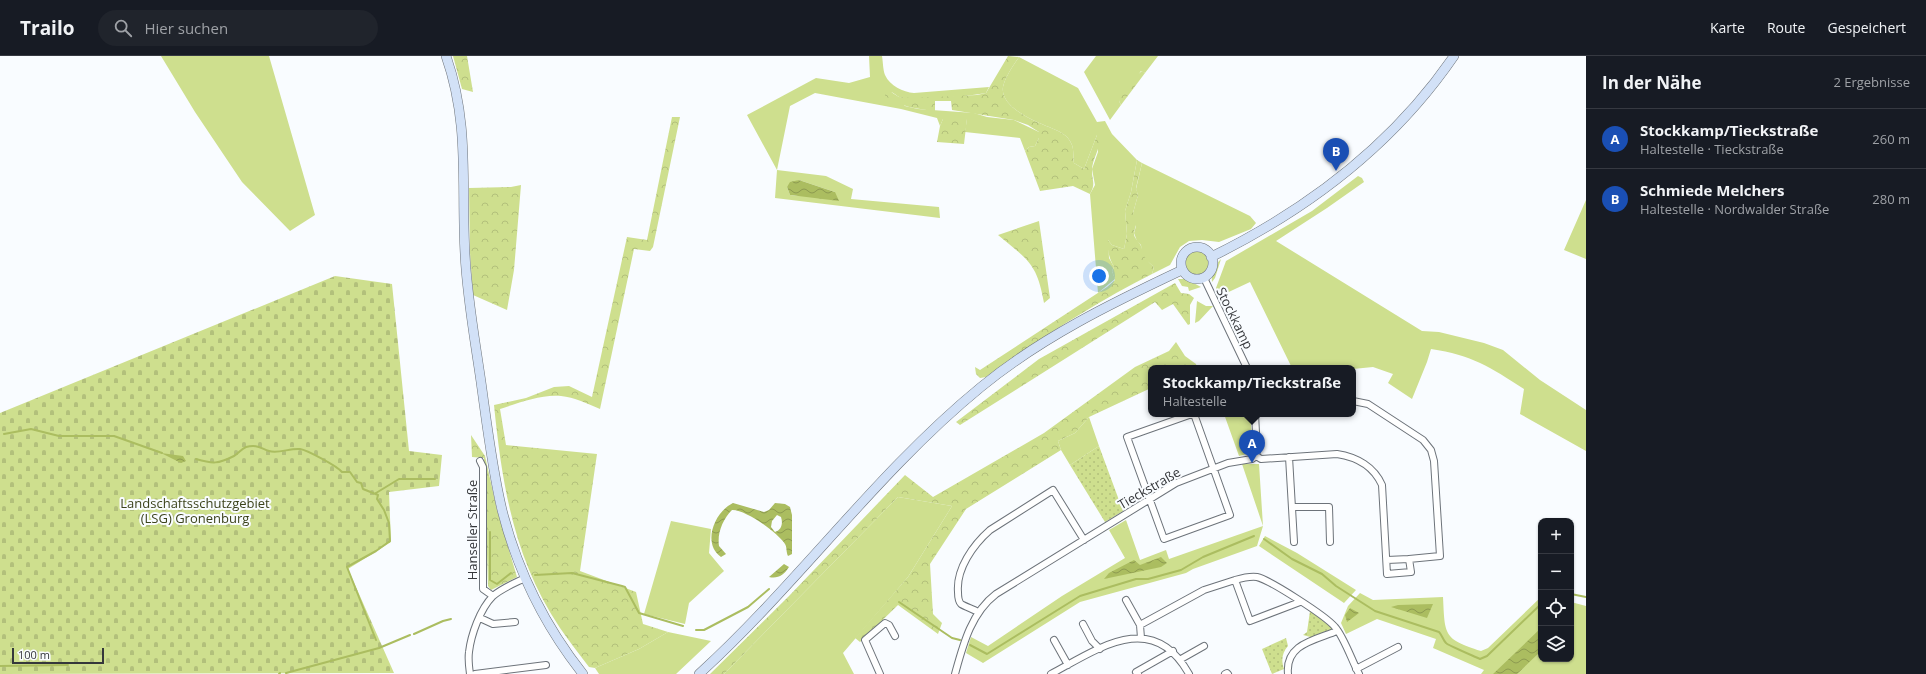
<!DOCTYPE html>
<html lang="de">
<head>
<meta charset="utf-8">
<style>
  :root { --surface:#171b24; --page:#20242c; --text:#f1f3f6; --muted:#9ea1a6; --line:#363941; --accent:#7c3aed }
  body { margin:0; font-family:"Open Sans",sans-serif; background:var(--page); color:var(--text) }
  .controls { position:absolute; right:12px; bottom:12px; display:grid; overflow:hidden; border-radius:8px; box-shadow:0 1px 3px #0004 }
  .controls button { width:36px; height:36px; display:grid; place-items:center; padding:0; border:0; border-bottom:1px solid var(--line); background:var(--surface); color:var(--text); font:20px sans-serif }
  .scale { position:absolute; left:12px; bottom:10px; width:92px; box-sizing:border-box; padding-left:4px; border:2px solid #35373b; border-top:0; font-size:11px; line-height:14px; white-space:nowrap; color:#35373b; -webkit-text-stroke:3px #f9fcff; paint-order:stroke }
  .you { position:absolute; left:1099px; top:220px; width:14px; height:14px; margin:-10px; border:3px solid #fff; border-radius:50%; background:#1a73e8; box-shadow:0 0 0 6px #1a73e833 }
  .badge { display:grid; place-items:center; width:26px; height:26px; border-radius:50%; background:var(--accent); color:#fff; font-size:13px; font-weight:700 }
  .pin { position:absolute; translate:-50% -33px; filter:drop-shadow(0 1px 2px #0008) }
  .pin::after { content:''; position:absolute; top:21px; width:14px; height:12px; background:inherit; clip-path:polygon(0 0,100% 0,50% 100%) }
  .popup { position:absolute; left:1148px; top:309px; width:208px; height:52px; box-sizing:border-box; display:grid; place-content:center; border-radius:8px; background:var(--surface); filter:drop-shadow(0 1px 3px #0005); font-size:13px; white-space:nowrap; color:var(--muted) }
  .popup b { font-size:15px; color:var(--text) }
  .popup::after { content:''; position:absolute; left:50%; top:100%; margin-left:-8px; border:8px solid transparent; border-top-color:var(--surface) }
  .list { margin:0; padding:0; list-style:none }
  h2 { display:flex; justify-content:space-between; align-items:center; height:52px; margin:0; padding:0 16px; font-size:17px }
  h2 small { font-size:13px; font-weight:400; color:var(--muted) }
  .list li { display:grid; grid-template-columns:26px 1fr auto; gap:12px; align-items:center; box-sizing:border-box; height:60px; padding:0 16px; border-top:1px solid var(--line) }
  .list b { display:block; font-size:15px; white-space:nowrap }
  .list p { margin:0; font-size:13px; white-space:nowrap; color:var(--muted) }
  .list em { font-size:13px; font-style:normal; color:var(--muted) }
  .icon { flex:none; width:22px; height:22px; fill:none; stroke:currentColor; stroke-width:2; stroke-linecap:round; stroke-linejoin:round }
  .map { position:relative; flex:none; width:1586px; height:618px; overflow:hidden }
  header { display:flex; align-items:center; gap:24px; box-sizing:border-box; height:56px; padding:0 20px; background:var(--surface); border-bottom:1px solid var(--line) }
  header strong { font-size:19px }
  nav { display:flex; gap:22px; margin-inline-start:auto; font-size:14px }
  .search { width:280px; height:36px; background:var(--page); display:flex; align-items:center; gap:10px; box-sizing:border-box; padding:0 14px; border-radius:22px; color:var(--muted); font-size:15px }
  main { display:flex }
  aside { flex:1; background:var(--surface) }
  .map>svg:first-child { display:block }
  .grass { fill:#cedf8e; fill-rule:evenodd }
  .forest { fill:url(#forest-crowns) }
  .cemetery { fill:url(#cemetery-stones) }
  .park { fill:url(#park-dots) }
  .water { fill:url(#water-waves); fill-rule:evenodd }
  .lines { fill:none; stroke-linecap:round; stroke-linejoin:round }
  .stream { stroke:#abbd60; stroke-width:2 }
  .street-casing { stroke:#6d737a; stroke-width:8 }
  .secondary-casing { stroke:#6d737a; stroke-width:10 }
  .street { stroke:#fff; stroke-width:6 }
  .secondary { stroke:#d2e1f7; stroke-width:9 }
  .labels { text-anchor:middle; stroke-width:4; stroke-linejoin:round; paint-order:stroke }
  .street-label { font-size:13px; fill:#35373b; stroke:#f9fcff }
  .park-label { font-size:13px; fill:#3b421b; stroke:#f9fcff }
</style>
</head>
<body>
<header>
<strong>Trailo</strong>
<div class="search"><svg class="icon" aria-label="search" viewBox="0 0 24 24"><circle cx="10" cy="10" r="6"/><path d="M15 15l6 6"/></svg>Hier suchen</div>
<nav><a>Karte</a><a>Route</a><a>Gespeichert</a></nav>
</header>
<main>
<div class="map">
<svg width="1586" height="618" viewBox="0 0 1586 618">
  <defs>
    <pattern id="forest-crowns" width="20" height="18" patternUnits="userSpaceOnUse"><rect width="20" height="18" fill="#cedf8e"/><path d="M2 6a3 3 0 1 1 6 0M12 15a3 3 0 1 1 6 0" fill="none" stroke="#b2c07b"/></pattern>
    <pattern id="cemetery-stones" width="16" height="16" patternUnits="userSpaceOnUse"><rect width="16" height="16" fill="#cedf8e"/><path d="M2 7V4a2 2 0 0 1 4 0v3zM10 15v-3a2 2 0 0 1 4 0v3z" fill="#b2c07b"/></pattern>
    <pattern id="park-dots" width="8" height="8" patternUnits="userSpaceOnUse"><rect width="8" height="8" fill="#cedf8e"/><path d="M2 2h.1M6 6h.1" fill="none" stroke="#b2c07b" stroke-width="1.8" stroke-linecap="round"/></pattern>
    <pattern id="water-waves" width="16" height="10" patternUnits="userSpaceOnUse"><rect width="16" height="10" fill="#abbd60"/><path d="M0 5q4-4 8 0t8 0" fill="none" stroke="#8c9a50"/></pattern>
  </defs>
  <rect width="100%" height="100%" fill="#f9fcff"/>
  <path class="grass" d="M161,0H269L315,159L290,175L242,126L195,56Z
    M869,0H882C883,6 883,14 885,19C890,30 903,36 914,37L989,31L986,37C973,40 911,45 899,41C897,40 894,37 891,36L905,50L918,53L974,57L987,61L1014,64L1039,76V82L1035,90L1029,91L1025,95L1020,82L965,76L967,63H943L940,70L937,62L901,53L815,37L790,50L777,114L826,120L853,133L851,143L939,151L940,162L775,142L777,114L747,59L816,22L849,27L870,21ZM799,124L835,136L797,140L790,139L787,131Z
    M1096,0H1158L1145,17L1141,15L1119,45L1121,49L1110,64L1084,16Z
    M1019,1L1078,32L1097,66L1105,65L1112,78L1137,104L1131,136L1125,155L1127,178L1124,193L1112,189L1108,184L1109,202L1114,211L1112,215L1115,223L1098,237L1090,138L1095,129L1092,113L1098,96L1097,79L1084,113L1074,107C1073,102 1074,95 1072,89C1068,78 1058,75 1049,71C1034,65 1000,51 1003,31C1005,21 1013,10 1019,1Z
    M1142,107L1250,160L1256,167L1251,173L1219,186L1202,184L1189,185L1180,191L1170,209L1152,218L1154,211L1146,204L1142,197L1141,189L1137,185L1134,177L1136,170L1133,157L1138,139L1136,133Z
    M1358,120L1362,122L1364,126L1327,152L1276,185L1422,275L1439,276L1484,287L1503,294L1540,324L1586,354V395L1520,358L1524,333C1490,311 1472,299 1431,293L1427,306L1412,343L1388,327L1393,318L1373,311L1353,313L1292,312L1250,226L1218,241L1216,232L1226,205L1312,155Z
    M1586,144V203L1564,194Z
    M1185 207a12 12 0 1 1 24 0a12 12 0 1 1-24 0Z
    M1221,203L1215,222L1212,226C1211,219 1215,208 1221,203Z
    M1178,223H1186L1201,231L1189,235L1188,231L1182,230Z
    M1197,245L1206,250H1213L1199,265L1195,267Z
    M1224,358H1250L1253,392L1251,397L1239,400Z
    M1089,361L1099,390L1070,409L1061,394L1058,385L1075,377Z
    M1242,408H1259L1263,470L1257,490L1193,513L1186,517L1080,546L983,607L966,597L971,581L988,590L1062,540L1125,502L1109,474L1126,464L1140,504L1166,494L1169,503L1263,470Z
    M898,441L952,450L908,521L843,597L854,618H724Z
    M671,465L711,473L709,497L724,515L689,547L685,568L644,558Z
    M1265,480L1297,497L1356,534L1344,547L1259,490Z
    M1360,537L1373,544L1443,541C1445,579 1443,583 1481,595L1488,592L1541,541V603H1571V546L1586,550V618H1481L1484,614L1433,592L1436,583L1377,563L1346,578L1341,567L1348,550Z
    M668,576L711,585L676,618H599L595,612L639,593Z"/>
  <path class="forest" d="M453,0H467L473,36L462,33Z
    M1008,0L1019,1C1013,10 1005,21 1003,31C1000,51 1034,65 1049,71C1058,75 1068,78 1072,89C1074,94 1073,102 1074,107L1084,113L1097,79L1100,80C1101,92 1092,103 1092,114C1092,126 1096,127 1090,138L1073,130L1040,135L1025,95L1029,91L1035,90L1039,82V76L1028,69L1014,64L952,54L951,45H935V55C917,53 901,51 885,40V34L891,36L899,41L912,42L977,39L986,37Z
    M1142,15L1145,17L1121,49L1119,45C1121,31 1131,24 1142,15Z
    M950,60L967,63L964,88L937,86L940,70L943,63Z
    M672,61H680L653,191L650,195L634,193L600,353C588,348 574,341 561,340C542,338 518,347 500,353L506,389L597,398L580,515L636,536L643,568L668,576L639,593L595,612L589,611C579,598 569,585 560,572C514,503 502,429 494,349L526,342L554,331L569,330L592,341L627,181L647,184Z
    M1137,104L1142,107L1136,132L1138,139L1133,157L1137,163C1137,167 1135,172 1134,176C1133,182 1139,185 1141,190C1145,202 1144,202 1154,211L1152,218C1093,248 1039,283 986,321L980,322L976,318L975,311L980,314L1107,231L1115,224L1112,215L1114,211C1109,202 1107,194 1108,184L1112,189L1124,193L1127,178L1125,155L1131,136Z
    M521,129L514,214L507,254L473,239L470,197L469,132L511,131Z
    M1039,165L1050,242L1044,247C1037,207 1028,204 998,179Z
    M1175,227L1181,237L1189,238L1194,242L1190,249V268L1188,269L1173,248L1162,254L1155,246L960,369L956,366L1039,303Z
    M1176,286L1185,300L1196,308L1197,312H1151V332L1089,361L1075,377L1058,385L1061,394L966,453L930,508L933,558L942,567L938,578L898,549L860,586L855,582L908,521L952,450L898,441L724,618H710L789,540L905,419L933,441L1044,377L1135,311L1169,295Z
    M471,379L485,400L497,454L517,521L491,534L488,530L484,402L472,401Z"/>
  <path class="cemetery" d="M335,220L392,228L409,395L442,399L439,430L389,436L391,486L348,513L394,617L0,618V357Z"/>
  <path class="park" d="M1099,390L1123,455L1105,466L1070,409Z
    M1310,555L1333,572L1332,574L1314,582L1303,579L1307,576Z
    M1286,582L1288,590C1282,597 1281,604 1284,613L1272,618L1262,593Z"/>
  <path class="water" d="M799,124L835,136L839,145L790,139L787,131L790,126Z
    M161,397L183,400L186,405L181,407Z
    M733,447L764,456L769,454L775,447L785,448L790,451L792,459V498L788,500C786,496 787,491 785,488C778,477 745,453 732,454C723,463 717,477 719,490L726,498L721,501C702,488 714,456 733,447ZM777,459L781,461C783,467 782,474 775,476L771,471L772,465Z
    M1161,501L1167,507L1161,511L1104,523L1109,517L1134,504L1140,509Z
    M784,508L789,511C784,519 778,523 769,521Z
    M1433,548L1427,562L1391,551L1398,549Z
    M1350,552L1359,557L1347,566L1345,559Z
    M1541,572V595L1517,618H1493Z"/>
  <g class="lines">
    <path class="stream" d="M4,378L31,373L59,380H114L162,397
      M196,403C213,408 218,408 234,400C238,398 241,393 246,391C257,388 260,392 269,395C278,398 290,392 300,393C307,394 337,410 342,416H350L357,426L361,427L363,433L378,439L377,443L384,454L389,467L390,485L376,495L347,511L376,584
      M376,437L399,423H435
      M490,476V524L497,528L511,517
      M1264,483L1292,503L1322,518L1336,530L1375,555L1439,576C1442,579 1443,584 1446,587C1447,589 1476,601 1480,603L1487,600L1541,548
      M535,519L572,517L622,530L625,531L639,557L683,570
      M1571,538L1586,541
      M899,546L952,582L960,584
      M696,574H704L748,551L769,533
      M414,578L443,565L451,563
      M970,589L987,598L1080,540L1136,523H1148L1181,514L1203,501L1254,480
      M0,610L68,609
      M286,617L379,592L410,579
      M279,618L280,617"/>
    <defs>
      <path id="street" d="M1204,222L1247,312
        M1353,345L1368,348L1423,384L1431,394L1434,405L1440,500L1409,503
        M1192,358L1127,381L1164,483L1230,459L1194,358
        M1255,358L1257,395L1256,400
        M1256,400L1261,403L1337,398C1357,401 1374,411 1382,429L1387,518L1411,516L1409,503L1387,504
        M1289,401L1294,486
        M480,405L483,411V533L493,540
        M1292,451H1329L1330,486
        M1126,544L1140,569
        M1300,546L1250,565L1235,524C1242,522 1250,520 1257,521C1270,524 1326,560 1335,571C1344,581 1352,605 1359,618
        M978,556C973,553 966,551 961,548C958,545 958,540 958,536C956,513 973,489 990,474L1053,434L1084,484
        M480,562L493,568L515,566
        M1083,568L1092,585L1100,593
        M1141,582L1140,569L1204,534L1235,524
        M1054,584L1068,609
        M1181,603L1204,590
        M1356,613L1398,591
        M470,618C469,611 468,603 469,596C471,579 480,553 493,540C502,532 515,527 525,522
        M475,618L546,609
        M880,618L865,584L885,567L889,569L895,580
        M955,618C963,589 971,557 996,538L1176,427L1228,407L1252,403L1256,400
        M1051,618C1099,592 1153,553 1189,618
        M1138,618L1136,616L1173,595
        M1225,618L1227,617L1228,618
        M1288,618C1285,588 1315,584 1337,575"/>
      <path id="secondary" d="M446,0C470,68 461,128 465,198C467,241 475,284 481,326C487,369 492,412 502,454C517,513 545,570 583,618
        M1181 207a16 16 0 1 1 32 0a16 16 0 1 1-32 0Z
        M1211,201C1307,154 1393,89 1454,0
        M699,618C798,528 877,416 981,331C1042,281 1112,247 1182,214"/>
    </defs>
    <use href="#street" class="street-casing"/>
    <use href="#secondary" class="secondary-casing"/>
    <use href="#street" class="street"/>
    <use href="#secondary" class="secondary"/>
  </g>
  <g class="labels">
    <g class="street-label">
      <text transform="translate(1235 262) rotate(64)" y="5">Stockkamp</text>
      <text transform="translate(1149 432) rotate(-30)" y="5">Tieckstraße</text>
      <text transform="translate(472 474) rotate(-90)" y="5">Hanseller Straße</text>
    </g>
    <g class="park-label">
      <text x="195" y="452">Landschaftsschutzgebiet<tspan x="195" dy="15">(LSG) Gronenburg</tspan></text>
    </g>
  </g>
</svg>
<div class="controls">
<button>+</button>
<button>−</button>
<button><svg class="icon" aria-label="locate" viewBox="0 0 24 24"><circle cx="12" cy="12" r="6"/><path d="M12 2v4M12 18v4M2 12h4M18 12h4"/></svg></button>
<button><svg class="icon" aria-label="layers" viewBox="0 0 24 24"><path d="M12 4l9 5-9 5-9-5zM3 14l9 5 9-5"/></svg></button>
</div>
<div class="scale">100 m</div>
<div class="you"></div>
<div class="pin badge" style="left:1252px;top:407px;background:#1a4fb4">A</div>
<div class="popup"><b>Stockkamp/Tieckstraße</b>Haltestelle</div>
<div class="pin badge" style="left:1336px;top:115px;background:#1a4fb4">B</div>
</div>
<aside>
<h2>In der Nähe<small>2 Ergebnisse</small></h2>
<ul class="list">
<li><span class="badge" style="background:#1a4fb4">A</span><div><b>Stockkamp/Tieckstraße</b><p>Haltestelle · Tieckstraße</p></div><em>260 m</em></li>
<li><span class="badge" style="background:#1a4fb4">B</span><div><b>Schmiede Melchers</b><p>Haltestelle · Nordwalder Straße</p></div><em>280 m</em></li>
</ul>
</aside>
</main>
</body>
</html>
